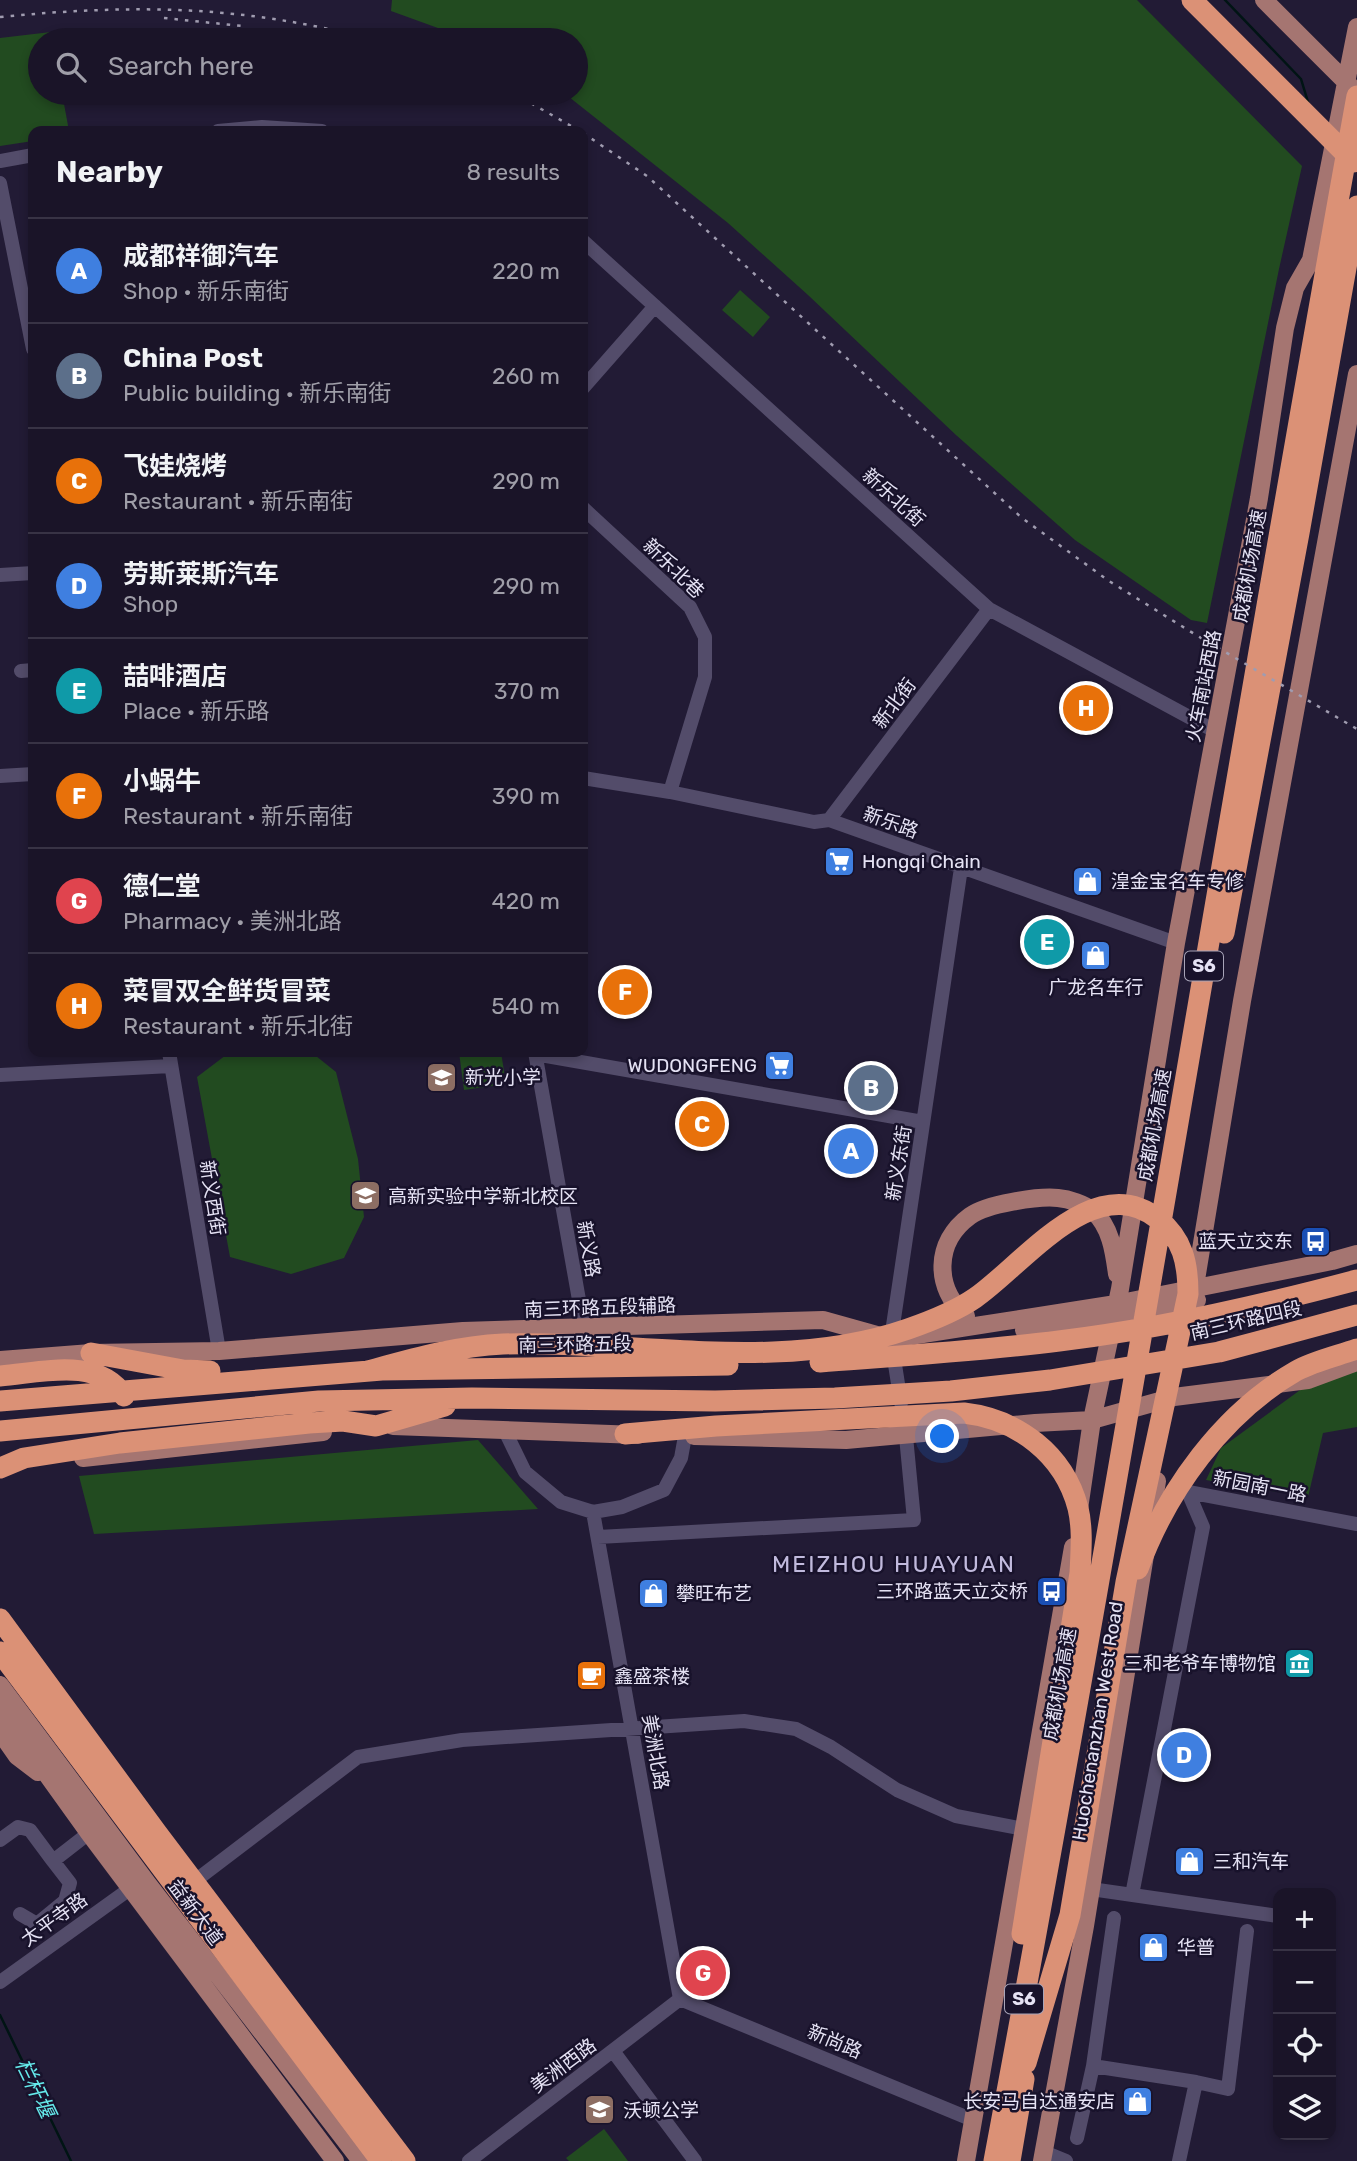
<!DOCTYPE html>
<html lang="en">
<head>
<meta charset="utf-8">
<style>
  :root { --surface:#1a1428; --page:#272134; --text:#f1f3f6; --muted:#9f9ea8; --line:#383345; --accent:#f6a247 }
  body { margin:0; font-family:Rubik,"Noto Sans SC",sans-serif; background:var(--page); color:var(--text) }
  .controls { position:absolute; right:21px; bottom:21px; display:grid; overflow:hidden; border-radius:14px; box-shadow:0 4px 10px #0003 }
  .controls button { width:63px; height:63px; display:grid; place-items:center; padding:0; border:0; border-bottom:2px solid var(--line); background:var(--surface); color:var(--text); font:35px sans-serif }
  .you { position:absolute; left:943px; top:1437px; width:24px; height:24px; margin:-18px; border:5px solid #fff; border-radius:50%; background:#1a73e8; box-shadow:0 0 0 10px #1a73e833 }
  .badge { display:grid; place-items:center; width:46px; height:46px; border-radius:50%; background:var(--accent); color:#fff; font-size:23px; font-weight:700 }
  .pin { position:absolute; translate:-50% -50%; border:4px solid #fff; box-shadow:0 2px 7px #0006 }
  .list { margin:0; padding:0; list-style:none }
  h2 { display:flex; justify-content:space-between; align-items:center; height:91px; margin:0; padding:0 28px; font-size:30px }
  h2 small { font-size:23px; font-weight:400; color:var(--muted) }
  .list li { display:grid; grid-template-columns:46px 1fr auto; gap:21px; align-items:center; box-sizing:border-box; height:105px; padding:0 28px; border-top:2px solid var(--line) }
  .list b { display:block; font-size:26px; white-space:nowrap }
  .list p { margin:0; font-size:23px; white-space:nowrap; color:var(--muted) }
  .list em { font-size:23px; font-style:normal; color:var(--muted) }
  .icon { flex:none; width:38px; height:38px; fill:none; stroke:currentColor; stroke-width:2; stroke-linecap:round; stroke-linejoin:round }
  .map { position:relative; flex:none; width:1357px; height:2161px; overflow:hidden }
  .search { position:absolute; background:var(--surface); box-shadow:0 4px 10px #0003; left:28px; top:28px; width:560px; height:77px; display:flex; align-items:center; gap:18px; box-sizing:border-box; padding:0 24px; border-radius:38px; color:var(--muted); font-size:26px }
  .panel { position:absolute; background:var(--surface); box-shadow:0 4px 10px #0003; left:28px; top:126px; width:560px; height:931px; border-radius:14px }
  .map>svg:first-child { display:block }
  .green { fill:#224b20 }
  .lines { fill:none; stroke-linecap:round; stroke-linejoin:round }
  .stream { stroke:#001414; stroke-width:2.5 }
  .minor { stroke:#534c6a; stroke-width:14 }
  .major { stroke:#a57571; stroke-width:18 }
  .highway { stroke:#db9176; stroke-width:21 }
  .rail { stroke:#a09cb0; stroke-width:2.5; stroke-dasharray:3.5 7; stroke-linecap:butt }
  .labels { text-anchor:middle; stroke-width:5; stroke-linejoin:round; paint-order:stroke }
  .shield { fill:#18122b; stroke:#a8a4b8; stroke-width:2 }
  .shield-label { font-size:18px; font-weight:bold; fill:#e5e2f4 }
  .street-label { font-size:19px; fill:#e5e2f4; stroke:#18122b }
  .poi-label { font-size:19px; fill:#e5e2f4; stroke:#18122b; text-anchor:start }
  .water-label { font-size:21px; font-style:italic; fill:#65eaeb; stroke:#18122b }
  .quarter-label { font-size:23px; letter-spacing:2px; fill:#c1badd; stroke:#18122b }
</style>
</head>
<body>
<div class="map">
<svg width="1357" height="2161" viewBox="0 0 1357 2161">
  <rect width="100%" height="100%" fill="#221b35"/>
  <path class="green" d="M392,0H1137L1302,166L1279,269L1207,623L1191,620L1075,540L956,435L808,295L728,223L564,93H576V40H471L391,11Z
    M51,32L52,40H40V93H62L69,131H33V141L0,146V38Z
    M740,290L770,317L753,337L722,310Z
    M230,1052H311L336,1072L358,1159L364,1217L344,1258L291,1274L230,1257L197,1077Z
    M459,1052H501L506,1084L464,1090Z
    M1357,1370V1427L1323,1433L1308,1497L1206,1480L1221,1448L1307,1385Z
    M478,1440L538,1509L94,1534L79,1476Z
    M604,2129L628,2161H569L566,2158Z"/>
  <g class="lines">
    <path class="stream" d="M1225,0L1301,79L1308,102
      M0,2015L71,2161"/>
    <path class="minor" d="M218,131L262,127L322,131
      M0,161L33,155
      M0,183L33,349
      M583,241L989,609L1215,731
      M583,388L655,306
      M583,508L690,607L705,637V677L670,792
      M0,575L33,573
      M21,671L33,670
      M0,776L33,774
      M583,778L670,792L814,822L829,820L1176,943
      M829,820L989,609
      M169,1052L219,1351
      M535,1052L584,1328
      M535,1054L923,1122
      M0,1075L171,1066
      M901,1403L891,1339L961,868
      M505,1431L525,1472L561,1502L593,1512L622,1507L664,1490L681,1458L685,1436
      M1183,1491L1357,1524
      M593,1512L680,1999
      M598,1537L914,1520L905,1426
      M0,1840L18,1827L30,1830L53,1861
      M187,1887L358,1757L462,1740L744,1721L796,1729L831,1747L897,1790L956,1816L1024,1829
      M1091,1889L1278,1916
      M1132,1895L1203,1527L1188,1492
      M20,1914L37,1924L65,1901L70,1883L53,1861L89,1833
      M1114,1918L1093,2066L1196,2082L1179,2161
      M0,1982L131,1888
      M680,1999L973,2120
      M613,2051L695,2161
      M1196,2082L1228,2089L1247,1931
      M1077,2138L1093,2066
      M1044,2152L1066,2161
      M469,2161L680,1999"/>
    <path class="major" d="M1264,0L1351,87
      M1194,1292L1242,1001L1357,374
      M966,1316C934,1288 934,1242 970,1216C986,1204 1038,1196 1058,1198C1069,1199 1084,1204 1093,1211C1111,1227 1114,1252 1117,1274
      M1024,1330L1078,1324L1197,1300
      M0,1360L91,1353L219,1351L463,1331L823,1320L891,1339L1116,1304L1332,1261L1357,1254
      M393,1426L638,1435
      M694,1436L846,1440L1035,1423L1092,1420L1174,1397L1308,1380L1357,1362
      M83,1458L323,1432
      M1079,1509L1092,1420L1120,1289L1176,943L1259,498L1285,328L1295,288L1311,260L1357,27
      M0,1685L148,1884L361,2161
      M0,1709L89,1833L335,2161
      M0,1732L17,1756L38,1772
      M966,2161L1073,1547
      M1042,2161L1085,1926L1157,1481"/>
    <path class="highway" d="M1192,0L1354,162
      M1224,933L1299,533L1357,206
      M91,1353L183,1370L210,1371
      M820,1362C899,1356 980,1351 1059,1341C1160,1329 1259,1306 1357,1280
      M368,1371C412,1359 457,1346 503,1344C637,1340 778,1374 908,1329C931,1321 956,1311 975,1298C1023,1265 1094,1168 1158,1219C1183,1239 1188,1263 1188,1294L1126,1582L1070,1915L1026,2063
      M0,1376C40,1373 98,1356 124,1396
      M0,1401L382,1370L728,1365
      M0,1431L319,1401L472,1398L715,1401L835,1398L951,1391L1050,1380L1219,1352L1357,1315
      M625,1434L716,1426L964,1413C1017,1419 1064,1454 1078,1508C1083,1529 1081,1551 1080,1573L1022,1934
      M0,1468L24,1458L120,1443L309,1423L343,1421L376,1426L445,1406
      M1138,1569C1167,1490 1223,1413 1296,1371C1314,1361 1337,1356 1357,1349
      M0,1619L157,1833L405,2161
      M0,1652L381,2161
      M994,2161C1123,1474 1232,784 1357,96
      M1010,2161L1024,2079"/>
    <path class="rail" d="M0,17C134,4 243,5 374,40
      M164,18L242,26
      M513,93L580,131
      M583,133L647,176L1022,518L1109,581L1196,635L1357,729"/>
  </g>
  <defs>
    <symbol id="supermarket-square" viewBox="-11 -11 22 22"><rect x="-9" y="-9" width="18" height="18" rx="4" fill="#3f7fe0" stroke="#18122b"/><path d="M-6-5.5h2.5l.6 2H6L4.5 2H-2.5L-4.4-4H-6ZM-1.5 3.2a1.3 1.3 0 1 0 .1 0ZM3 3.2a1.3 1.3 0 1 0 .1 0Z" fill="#fff"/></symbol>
    <symbol id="shop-square" viewBox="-11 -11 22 22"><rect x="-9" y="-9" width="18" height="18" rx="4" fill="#3f7fe0" stroke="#18122b"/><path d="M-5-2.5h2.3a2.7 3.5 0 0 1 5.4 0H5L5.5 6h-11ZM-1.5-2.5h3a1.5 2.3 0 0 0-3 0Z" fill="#fff"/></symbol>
    <symbol id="school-square" viewBox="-11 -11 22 22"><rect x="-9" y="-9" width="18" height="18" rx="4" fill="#8d6e63" stroke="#18122b"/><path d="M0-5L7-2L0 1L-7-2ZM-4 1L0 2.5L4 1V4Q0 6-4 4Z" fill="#fff"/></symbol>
    <symbol id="bus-square" viewBox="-11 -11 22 22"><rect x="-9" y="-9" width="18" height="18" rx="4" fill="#1a4fb4" stroke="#18122b"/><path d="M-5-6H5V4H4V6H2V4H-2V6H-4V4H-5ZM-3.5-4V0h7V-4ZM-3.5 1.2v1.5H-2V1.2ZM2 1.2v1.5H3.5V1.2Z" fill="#fff"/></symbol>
    <symbol id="museum-square" viewBox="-11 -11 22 22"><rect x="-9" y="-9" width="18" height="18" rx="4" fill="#0f9aa8" stroke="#18122b"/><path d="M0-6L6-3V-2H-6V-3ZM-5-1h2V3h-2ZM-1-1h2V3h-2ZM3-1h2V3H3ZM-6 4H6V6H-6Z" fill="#fff"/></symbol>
    <symbol id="cafe-square" viewBox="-11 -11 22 22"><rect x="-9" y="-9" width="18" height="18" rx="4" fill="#e8710a" stroke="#18122b"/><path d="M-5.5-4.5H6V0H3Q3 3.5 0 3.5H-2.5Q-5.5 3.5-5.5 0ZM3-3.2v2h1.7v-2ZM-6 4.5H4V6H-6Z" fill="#fff"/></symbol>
  </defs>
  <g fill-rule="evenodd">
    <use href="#supermarket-square" x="822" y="844" width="35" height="35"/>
    <use href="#shop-square" x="1070" y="864" width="35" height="35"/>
    <use href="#shop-square" x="1078" y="938" width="35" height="35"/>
    <use href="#supermarket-square" x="762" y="1048" width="35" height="35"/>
    <use href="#school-square" x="424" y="1060" width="35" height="35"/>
    <use href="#school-square" x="348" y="1178" width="35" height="35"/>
    <use href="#bus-square" x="1298" y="1224" width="35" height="35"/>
    <use href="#bus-square" x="1034" y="1574" width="35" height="35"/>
    <use href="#shop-square" x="636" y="1576" width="35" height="35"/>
    <use href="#museum-square" x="1282" y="1646" width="35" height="35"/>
    <use href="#cafe-square" x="574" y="1658" width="35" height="35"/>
    <use href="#shop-square" x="1172" y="1844" width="35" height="35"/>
    <use href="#shop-square" x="1136" y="1930" width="35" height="35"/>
    <use href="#shop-square" x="1120" y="2084" width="35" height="35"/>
    <use href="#school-square" x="582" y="2092" width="35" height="35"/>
  </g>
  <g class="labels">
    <g class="shield">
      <rect x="1185" y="951.5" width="38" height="29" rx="5"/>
      <rect x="1005" y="1984.5" width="38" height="29" rx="5"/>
    </g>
    <g class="shield-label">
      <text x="1204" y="972">S6</text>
      <text x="1024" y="2005">S6</text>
    </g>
    <g class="street-label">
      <text transform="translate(894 497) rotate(42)" y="7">新乐北街</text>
      <text transform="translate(1249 566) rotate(-80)" y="7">成都机场高速</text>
      <text transform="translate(674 568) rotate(44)" y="7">新乐北巷</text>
      <text transform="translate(1203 686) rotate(-79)" y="7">火车南站西路</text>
      <text transform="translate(894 703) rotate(-53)" y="7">新北街</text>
      <text transform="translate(891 822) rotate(20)" y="7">新乐路</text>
      <text transform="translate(1154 1125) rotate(-80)" y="7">成都机场高速</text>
      <text transform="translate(898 1163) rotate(-81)" y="7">新义东街</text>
      <text transform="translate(213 1198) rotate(81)" y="7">新义西街</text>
      <text transform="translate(589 1249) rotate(80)" y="7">新义路</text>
      <text transform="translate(600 1307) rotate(-2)" y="7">南三环路五段辅路</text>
      <text transform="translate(1246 1320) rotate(-13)" y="7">南三环路四段</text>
      <text transform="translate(575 1344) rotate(-1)" y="7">南三环路五段</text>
      <text transform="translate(1260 1486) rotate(11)" y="7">新园南一路</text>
      <text transform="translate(1059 1684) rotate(-80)" y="7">成都机场高速</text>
      <text transform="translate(1097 1721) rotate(-81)" y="7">Huochenanzhan West Road</text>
      <text transform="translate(656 1752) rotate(80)" y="7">美洲北路</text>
      <text transform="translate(196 1912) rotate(53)" y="7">益新大道</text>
      <text transform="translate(54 1919) rotate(-36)" y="7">太平寺路</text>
      <text transform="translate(835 2041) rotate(23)" y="7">新尚路</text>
      <text transform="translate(563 2065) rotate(-37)" y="7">美洲西路</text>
    </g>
    <g class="poi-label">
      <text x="862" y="868">Hongqi Chain</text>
      <text x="1111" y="888">湟金宝名车专修</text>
      <text x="1096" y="994" text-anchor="middle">广龙名车行</text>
      <text x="757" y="1072" text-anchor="end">WUDONGFENG</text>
      <text x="465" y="1084">新光小学</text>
      <text x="388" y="1203">高新实验中学新北校区</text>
      <text x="1293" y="1248" text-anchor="end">蓝天立交东</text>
      <text x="1028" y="1598" text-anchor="end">三环路蓝天立交桥</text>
      <text x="676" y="1600">攀旺布艺</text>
      <text x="1276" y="1670" text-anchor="end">三和老爷车博物馆</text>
      <text x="614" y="1683">鑫盛茶楼</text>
      <text x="1213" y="1868">三和汽车</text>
      <text x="1177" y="1954">华普</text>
      <text x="1115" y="2108" text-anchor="end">长安马自达通安店</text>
      <text x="623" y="2117">沃顿公学</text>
    </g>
    <g class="water-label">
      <text transform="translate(35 2088) rotate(64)" y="7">栏杆堰</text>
    </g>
    <g class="quarter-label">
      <text x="894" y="1572">MEIZHOU HUAYUAN</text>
    </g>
  </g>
</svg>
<div class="controls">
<button>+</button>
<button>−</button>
<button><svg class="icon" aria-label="locate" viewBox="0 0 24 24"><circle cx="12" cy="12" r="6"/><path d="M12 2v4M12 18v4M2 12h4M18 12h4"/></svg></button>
<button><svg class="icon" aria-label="layers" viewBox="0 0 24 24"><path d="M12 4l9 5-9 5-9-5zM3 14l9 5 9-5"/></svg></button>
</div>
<div class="you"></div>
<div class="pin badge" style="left:851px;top:1151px;background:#3f7fe0">A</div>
<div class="pin badge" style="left:871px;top:1088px;background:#5c6f8a">B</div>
<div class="pin badge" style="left:702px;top:1124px;background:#e8710a">C</div>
<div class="pin badge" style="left:1184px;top:1755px;background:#3f7fe0">D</div>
<div class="pin badge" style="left:1047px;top:942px;background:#0f9aa8">E</div>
<div class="pin badge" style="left:625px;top:992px;background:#e8710a">F</div>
<div class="pin badge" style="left:703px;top:1973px;background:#e0444e">G</div>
<div class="pin badge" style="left:1086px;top:708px;background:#e8710a">H</div>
<div class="search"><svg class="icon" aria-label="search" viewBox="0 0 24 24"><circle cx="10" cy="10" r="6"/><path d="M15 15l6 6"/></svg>Search here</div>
<section class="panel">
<h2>Nearby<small>8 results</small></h2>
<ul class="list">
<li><span class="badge" style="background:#3f7fe0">A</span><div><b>成都祥御汽车</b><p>Shop · 新乐南街</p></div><em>220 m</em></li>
<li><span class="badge" style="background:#5c6f8a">B</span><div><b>China Post</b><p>Public building · 新乐南街</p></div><em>260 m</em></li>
<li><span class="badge" style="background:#e8710a">C</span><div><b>飞娃烧烤</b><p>Restaurant · 新乐南街</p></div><em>290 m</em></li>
<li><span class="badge" style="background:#3f7fe0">D</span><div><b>劳斯莱斯汽车</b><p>Shop</p></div><em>290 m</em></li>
<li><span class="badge" style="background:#0f9aa8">E</span><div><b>喆啡酒店</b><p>Place · 新乐路</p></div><em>370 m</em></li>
<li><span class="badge" style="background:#e8710a">F</span><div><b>小蜗牛</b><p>Restaurant · 新乐南街</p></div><em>390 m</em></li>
<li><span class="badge" style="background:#e0444e">G</span><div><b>德仁堂</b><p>Pharmacy · 美洲北路</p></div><em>420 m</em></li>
<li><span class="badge" style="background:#e8710a">H</span><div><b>菜冒双全鲜货冒菜</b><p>Restaurant · 新乐北街</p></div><em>540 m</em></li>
</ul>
</section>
</div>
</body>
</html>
